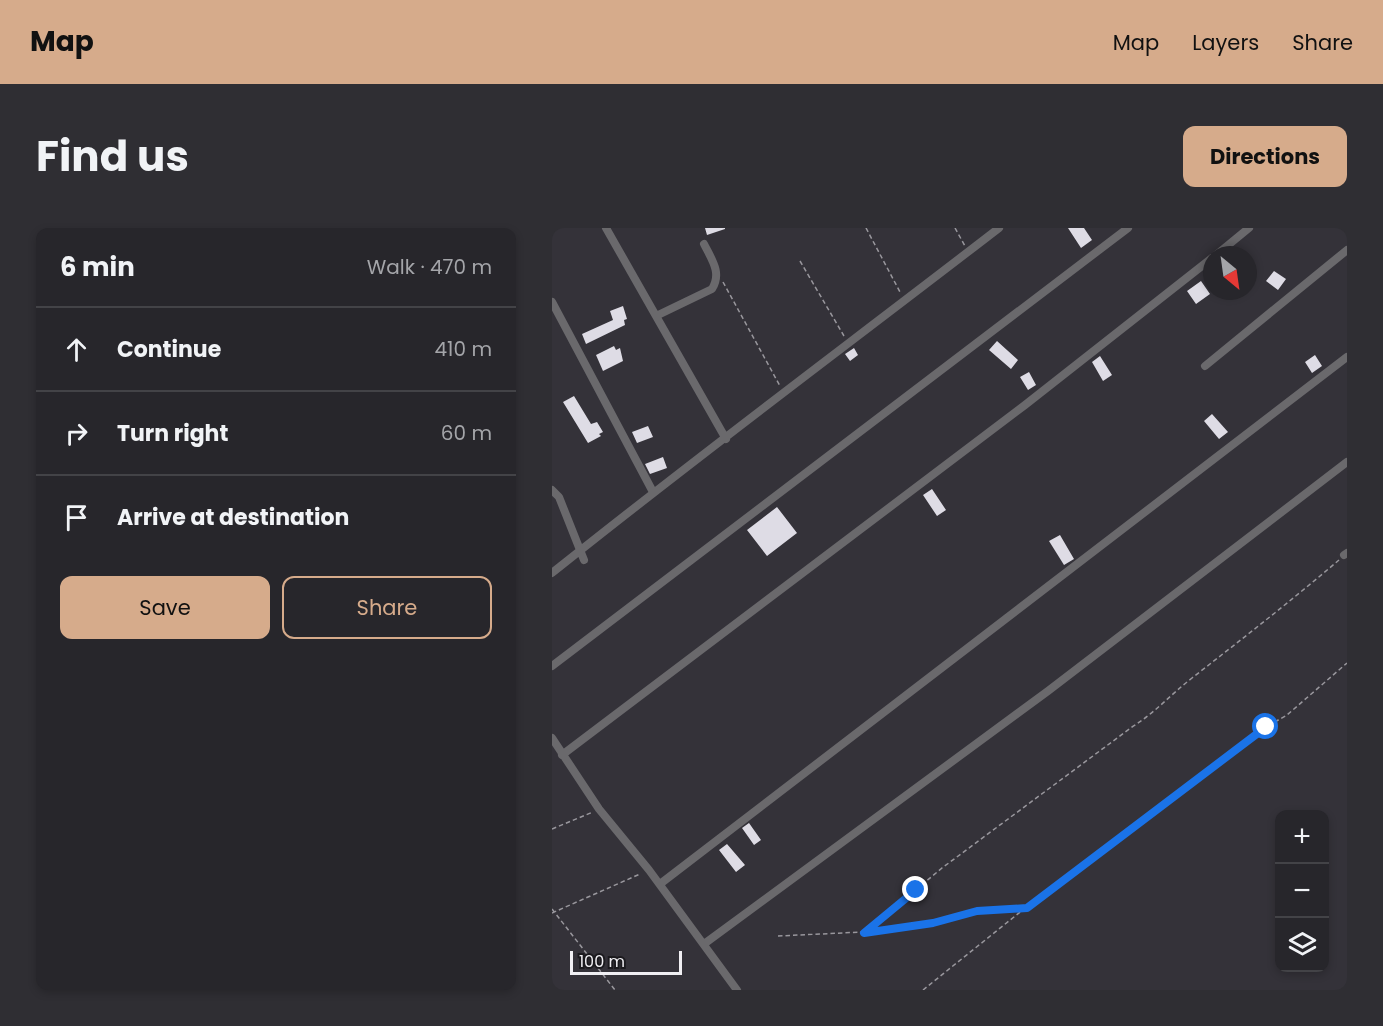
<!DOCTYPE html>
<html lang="en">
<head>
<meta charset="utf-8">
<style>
  :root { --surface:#27262b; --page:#2f2e33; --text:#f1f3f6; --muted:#a4a5a9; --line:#434347; --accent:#d6ab8b }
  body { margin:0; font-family:Poppins,sans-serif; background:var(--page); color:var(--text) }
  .controls { position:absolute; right:18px; bottom:18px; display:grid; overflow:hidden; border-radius:12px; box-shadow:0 3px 9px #0003 }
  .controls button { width:54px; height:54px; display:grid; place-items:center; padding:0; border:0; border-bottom:2px solid var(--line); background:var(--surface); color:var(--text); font:30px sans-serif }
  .compass { position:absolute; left:651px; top:18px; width:54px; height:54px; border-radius:50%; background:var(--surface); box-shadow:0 3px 9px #0003; rotate:151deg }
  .scale { position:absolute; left:18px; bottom:15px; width:112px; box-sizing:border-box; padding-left:6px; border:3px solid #f0eff3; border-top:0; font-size:16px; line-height:21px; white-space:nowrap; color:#f0eff3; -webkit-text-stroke:4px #1b1a1e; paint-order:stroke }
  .stop { position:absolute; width:18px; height:18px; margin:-14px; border:4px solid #1a73e8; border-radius:50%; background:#fff }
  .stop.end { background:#1a73e8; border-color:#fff; box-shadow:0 2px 6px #0008 }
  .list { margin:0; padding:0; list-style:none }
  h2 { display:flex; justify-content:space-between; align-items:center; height:78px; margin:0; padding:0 24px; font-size:26px }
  h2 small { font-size:20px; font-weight:400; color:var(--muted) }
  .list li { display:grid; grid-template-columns:39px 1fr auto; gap:18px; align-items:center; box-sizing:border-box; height:84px; padding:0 24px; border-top:2px solid var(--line) }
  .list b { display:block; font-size:22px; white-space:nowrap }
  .list em { font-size:20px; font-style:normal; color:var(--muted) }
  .actions { display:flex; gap:12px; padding:18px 24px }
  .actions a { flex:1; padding:14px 0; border:2px solid var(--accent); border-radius:12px; text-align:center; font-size:21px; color:var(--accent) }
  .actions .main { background:var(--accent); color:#111 }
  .icon { flex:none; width:33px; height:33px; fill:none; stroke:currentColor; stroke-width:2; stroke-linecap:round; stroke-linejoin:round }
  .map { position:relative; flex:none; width:795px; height:762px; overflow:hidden; border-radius:12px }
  header { display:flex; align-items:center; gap:36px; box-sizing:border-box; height:84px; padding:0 30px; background:var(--accent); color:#111 }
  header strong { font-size:28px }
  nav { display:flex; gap:33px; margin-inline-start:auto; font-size:21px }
  .intro { display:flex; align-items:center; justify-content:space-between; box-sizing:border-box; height:144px; padding:0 36px }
  h1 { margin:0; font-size:42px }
  .button { padding:15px 27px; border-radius:12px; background:var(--accent); color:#111; font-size:21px; font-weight:700 }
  main { display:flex; gap:36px; padding:0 36px }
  aside { flex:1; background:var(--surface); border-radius:12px; box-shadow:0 3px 9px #0003 }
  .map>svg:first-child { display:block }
  .building { fill:#dedce5 }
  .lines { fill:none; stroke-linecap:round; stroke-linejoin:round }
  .path { stroke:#99979d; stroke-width:1.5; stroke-dasharray:4.5 3; stroke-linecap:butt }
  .street { stroke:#6a696c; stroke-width:8 }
  .route { stroke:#1a73e8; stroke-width:8 }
</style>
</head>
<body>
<header>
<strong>Map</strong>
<nav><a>Map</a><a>Layers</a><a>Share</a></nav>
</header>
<div class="intro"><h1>Find us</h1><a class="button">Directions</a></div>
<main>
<aside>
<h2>6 min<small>Walk · 470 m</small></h2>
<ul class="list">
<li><svg class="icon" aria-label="ahead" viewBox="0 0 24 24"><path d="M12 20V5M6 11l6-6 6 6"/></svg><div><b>Continue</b></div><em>410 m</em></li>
<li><svg class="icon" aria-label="right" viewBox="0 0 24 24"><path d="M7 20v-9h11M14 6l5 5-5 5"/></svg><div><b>Turn right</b></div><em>60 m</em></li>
<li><svg class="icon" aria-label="arrive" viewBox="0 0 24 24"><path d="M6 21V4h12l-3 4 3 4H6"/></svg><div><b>Arrive at destination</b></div></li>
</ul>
<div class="actions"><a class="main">Save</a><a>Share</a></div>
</aside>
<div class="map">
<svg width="795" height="762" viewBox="0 0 795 762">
  <rect width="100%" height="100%" fill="#343239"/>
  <path class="building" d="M153,0H173V1L155,7Z
    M516,0H532L540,12L529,20Z
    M722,43L734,51L726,62L714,53Z
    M649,53L658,66L644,76L635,63Z
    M71,78L75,91L72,92L73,97L34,116L30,106L61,92L58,83Z
    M445,113L466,132L459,141L437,122Z
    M62,118L64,122L68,120L71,133L51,143L44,127Z
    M302,120L306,127L298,133L293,126Z
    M763,127L770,138L760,145L753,134Z
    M548,128L560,147L551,153L540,134Z
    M477,144L484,157L476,162L468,149Z
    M22,168L39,196L45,194L51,204L47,206L49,208L36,215L11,174Z
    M660,186L676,204L667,211L652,193Z
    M96,198L101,209L85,215L80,204Z
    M111,229L115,240L98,246L93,236Z
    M380,261L394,282L385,288L371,267Z
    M225,279L245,305L215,328L195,302Z
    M508,307L522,331L512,337L497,313Z
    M197,595L209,612L202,617L190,600Z
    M175,616L193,637L184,644L167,622Z"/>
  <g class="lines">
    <path class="path" d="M314,0L348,64
      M403,0L413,18
      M248,33L292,108
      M171,54L228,158
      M0,601L41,584
      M0,681L63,762
      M0,685L88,646
      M312,705L390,640L580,499C604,484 618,467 640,450C690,411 739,373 787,332
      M226,708L332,703L381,695L425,683L474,680
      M371,762L508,652L547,627L714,499L735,487L795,435"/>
    <path class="street" d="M54,0L104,88L160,61C170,45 160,32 152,16
      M664,27L697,0
      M0,74L101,264
      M104,88L174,211
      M653,138L795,22
      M0,262L7,269L32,332
      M792,327L795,325
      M0,345C147,227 298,115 447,0
      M0,438L576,0
      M0,510L47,581L97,642L185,762
      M10,527L473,177L660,30
      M108,656L795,129
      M152,716L496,463L795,234"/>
  </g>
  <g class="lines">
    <path class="route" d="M364,662L312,705L381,695L425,683L475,680L714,499"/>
  </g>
</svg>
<div class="controls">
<button>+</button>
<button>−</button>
<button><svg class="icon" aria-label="layers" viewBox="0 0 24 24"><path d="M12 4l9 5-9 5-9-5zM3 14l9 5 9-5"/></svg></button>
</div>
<svg class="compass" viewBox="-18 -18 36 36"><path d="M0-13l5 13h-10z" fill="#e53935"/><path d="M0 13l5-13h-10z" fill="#a4a5a9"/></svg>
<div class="scale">100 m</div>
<div class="stop" style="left:714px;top:499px"></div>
<div class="stop end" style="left:364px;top:662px"></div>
</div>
</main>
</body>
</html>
